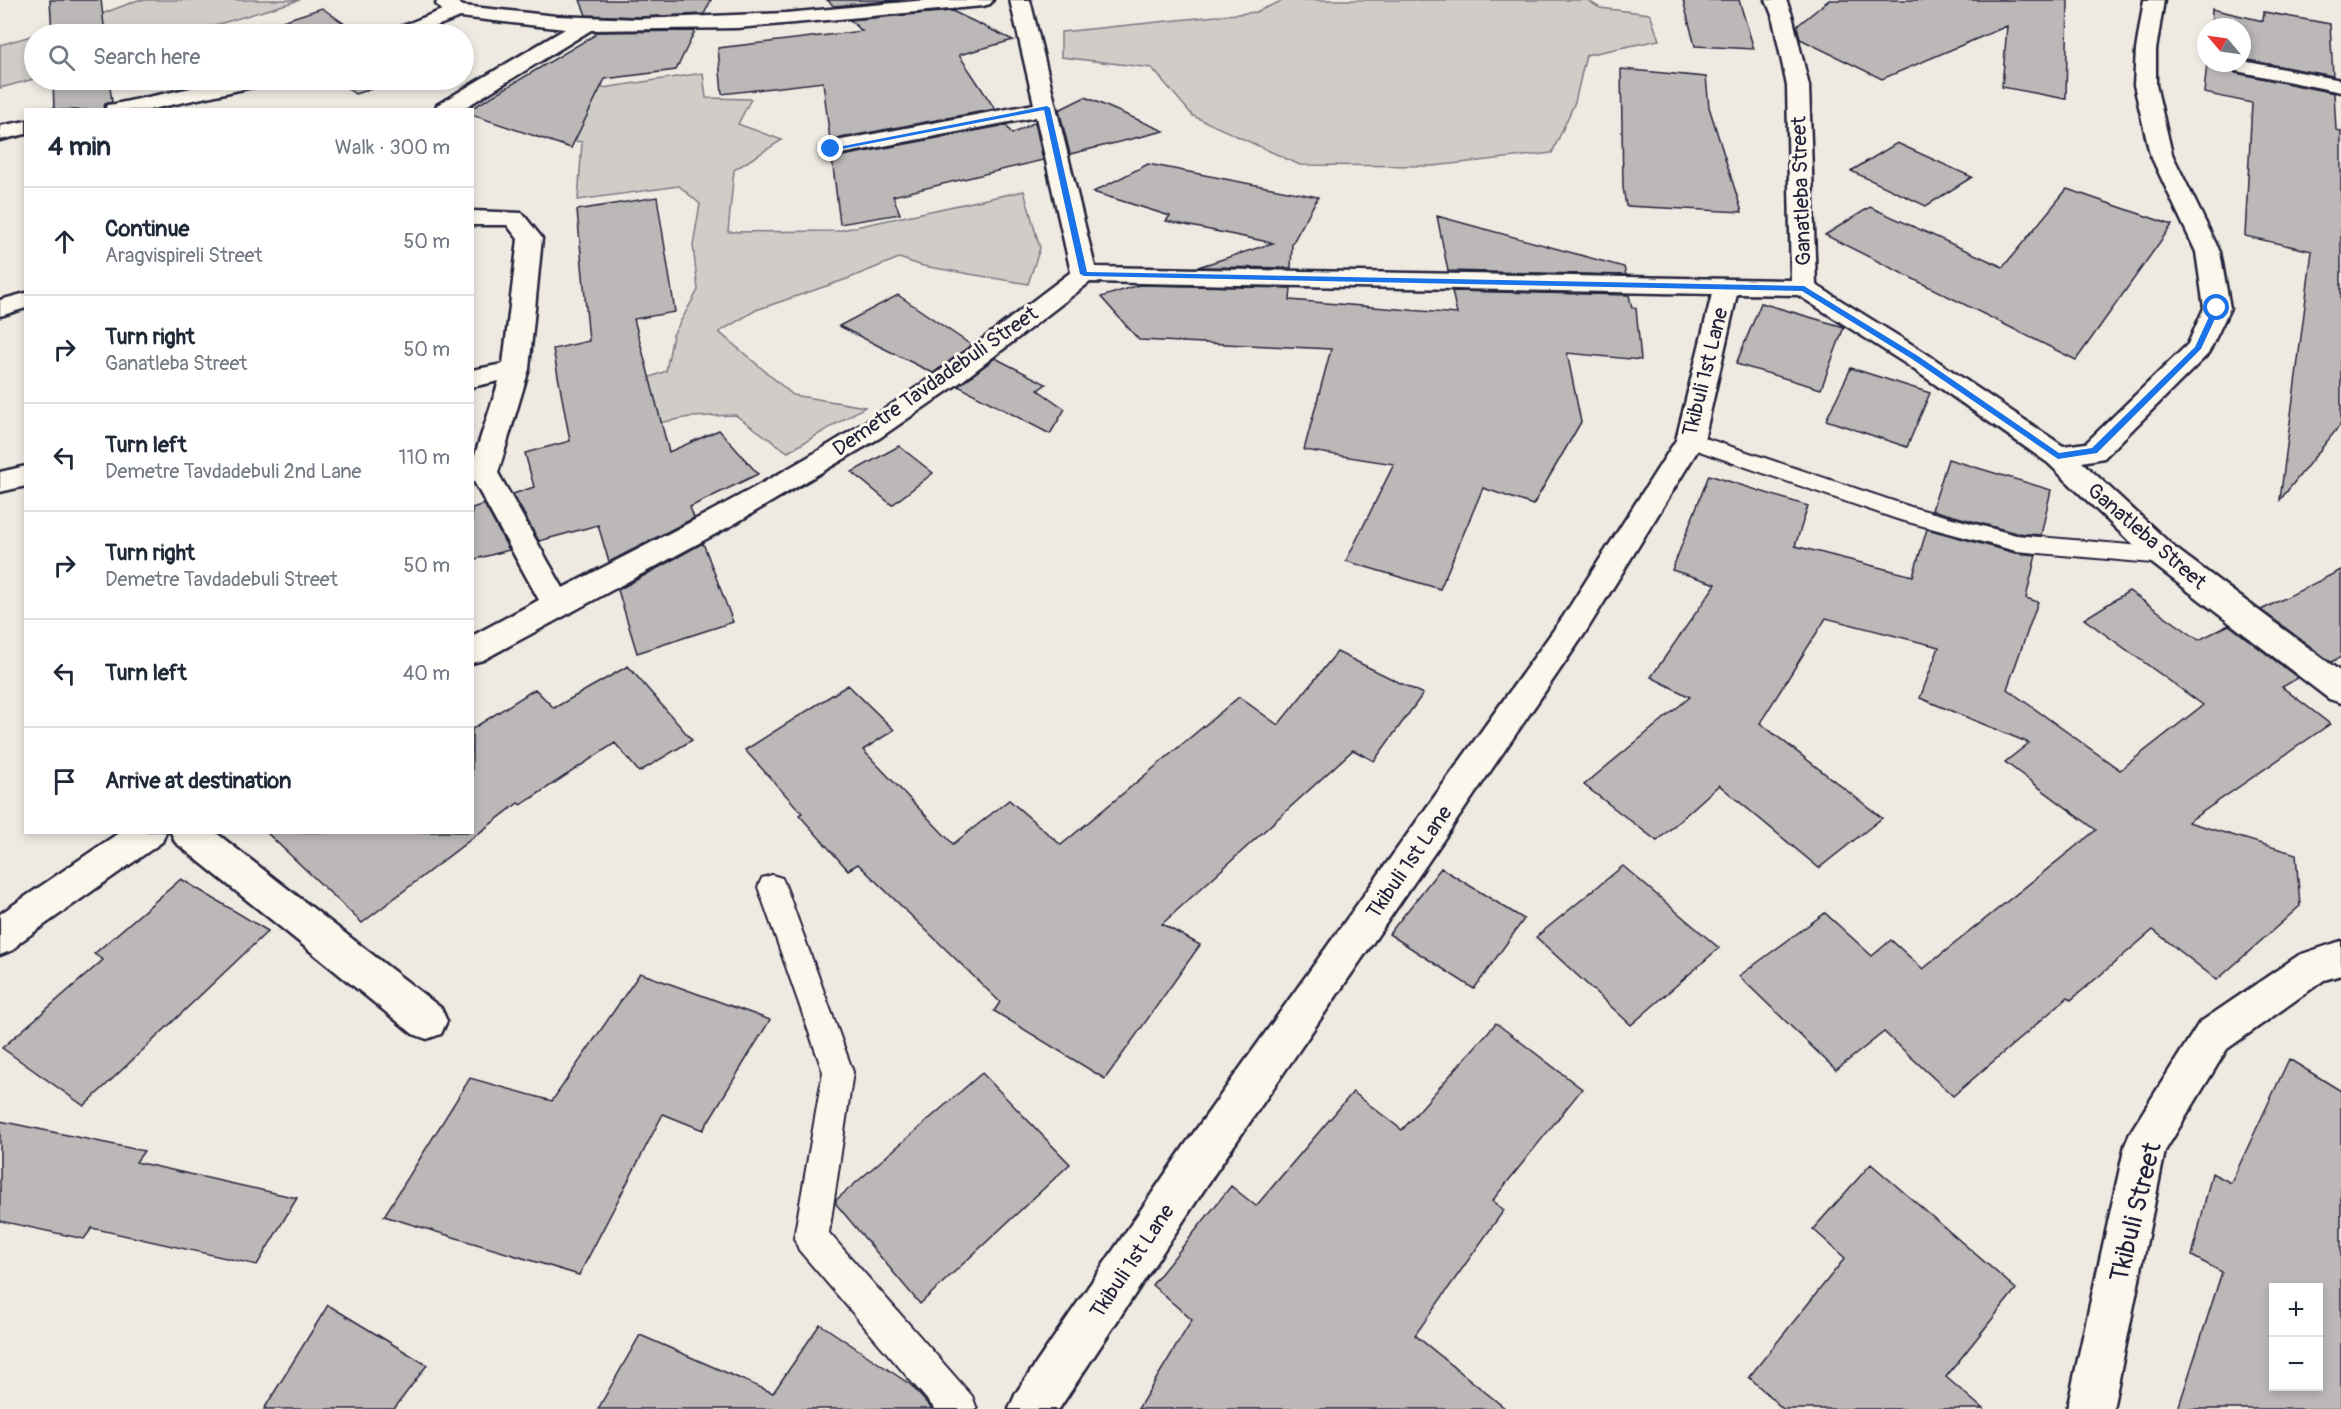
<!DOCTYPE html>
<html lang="en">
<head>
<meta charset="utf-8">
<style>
  :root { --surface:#fff; --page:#f6f6f7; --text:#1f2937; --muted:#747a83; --line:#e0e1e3 }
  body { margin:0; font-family:Pangolin,sans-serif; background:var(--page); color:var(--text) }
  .controls { position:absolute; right:18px; bottom:18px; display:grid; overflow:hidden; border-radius:0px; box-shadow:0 3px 9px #0003 }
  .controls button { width:54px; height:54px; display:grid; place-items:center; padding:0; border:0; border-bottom:2px solid var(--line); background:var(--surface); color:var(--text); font:30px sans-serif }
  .compass { position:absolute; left:2197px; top:18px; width:54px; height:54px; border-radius:50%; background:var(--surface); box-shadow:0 3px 9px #0003; rotate:299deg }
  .stop { position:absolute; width:18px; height:18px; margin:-14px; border:4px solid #1a73e8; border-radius:50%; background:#fff }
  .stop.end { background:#1a73e8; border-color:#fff; box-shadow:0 2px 6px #0008 }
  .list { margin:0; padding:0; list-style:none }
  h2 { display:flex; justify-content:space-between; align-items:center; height:78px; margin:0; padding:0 24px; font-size:26px }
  h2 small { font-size:20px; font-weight:400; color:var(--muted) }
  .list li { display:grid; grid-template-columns:39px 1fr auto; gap:18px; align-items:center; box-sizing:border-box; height:108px; padding:0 24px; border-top:2px solid var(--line) }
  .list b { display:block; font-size:22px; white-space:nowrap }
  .list p { margin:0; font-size:20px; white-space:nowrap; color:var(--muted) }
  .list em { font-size:20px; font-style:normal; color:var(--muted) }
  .icon { flex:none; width:33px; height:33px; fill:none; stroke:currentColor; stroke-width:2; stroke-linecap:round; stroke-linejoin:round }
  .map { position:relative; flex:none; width:2341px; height:1409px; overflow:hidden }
  .search { position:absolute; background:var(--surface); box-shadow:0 3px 9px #0003; left:24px; top:24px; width:450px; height:66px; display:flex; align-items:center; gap:15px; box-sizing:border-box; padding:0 21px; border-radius:33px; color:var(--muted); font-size:22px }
  .panel { position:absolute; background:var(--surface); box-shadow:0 3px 9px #0003; left:24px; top:108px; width:450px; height:726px; border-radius:0px }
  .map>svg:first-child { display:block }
  .green { fill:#d0cdc9; stroke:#797882; stroke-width:1.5 }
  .building { fill:#bcb8b8; stroke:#22223b; stroke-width:1.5; fill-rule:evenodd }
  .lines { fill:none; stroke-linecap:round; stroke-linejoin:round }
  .service-casing { stroke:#22223b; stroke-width:4 }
  .minor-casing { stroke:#22223b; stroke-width:5 }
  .service { fill:#fbf7ec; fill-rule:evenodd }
  .minor { fill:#fbf7ec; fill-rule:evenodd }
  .route { fill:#1a73e8 }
  .labels { text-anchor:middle; stroke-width:6; stroke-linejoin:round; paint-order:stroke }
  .street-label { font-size:21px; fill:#22223b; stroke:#fbf7ec }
  .near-street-label { font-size:26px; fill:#22223b; stroke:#fbf7ec }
</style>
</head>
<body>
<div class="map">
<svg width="2341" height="1409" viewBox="0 0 2341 1409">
  <rect width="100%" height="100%" fill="#eeeae2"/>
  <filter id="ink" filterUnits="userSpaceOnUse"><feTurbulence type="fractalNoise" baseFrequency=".0167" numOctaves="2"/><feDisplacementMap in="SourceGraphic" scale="12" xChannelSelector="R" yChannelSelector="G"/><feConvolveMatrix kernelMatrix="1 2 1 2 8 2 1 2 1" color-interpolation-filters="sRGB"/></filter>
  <g filter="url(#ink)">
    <path class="green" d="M138,0H300L185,34H38L81,22Z
      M1284,0H1587L1600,8L1650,14L1659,40L1586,55L1575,102L1552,153L1433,166L1300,165L1193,116L1152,68L1061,57V32L1256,12Z
      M34,35V79L0,88V45Z
      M703,73L706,98L751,99L738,124L782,140L734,170L728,232L837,231L1024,191L1040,248L1028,284L923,266L899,258L847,279L756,310L719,332L793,395L865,407L788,452L735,415L690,417L610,432L592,400L666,371L673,335L698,290L693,245L700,204L679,186L578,200L582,142L536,137L589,90Z"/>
    <path class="building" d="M50,0H101L105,34H52Z
      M580,0H711L704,14L638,17L586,15Z
      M827,0H902L834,6Z
      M1683,0H1739L1754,49L1695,46Z
      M1829,0H2068L2066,99L2002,87L2007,26L1882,79L1800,39L1797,26Z
      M322,8L359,34H278L267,26Z
      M2212,9L2263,21L2264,12L2330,24L2333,76L2242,59V27H2211Z
      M952,11L1013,40L959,55L995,109L830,140L823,82L722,94L718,48L862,31L850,20Z
      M695,31L676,70L605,79L571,148L472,115V110H469L595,35L594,32Z
      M2207,63H2232L2231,68L2236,73L2334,93L2336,130L2341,131V424L2280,500L2312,251L2245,236L2252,103L2204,93Z
      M1621,69L1706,77L1709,107L1742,212L1626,206L1623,187Z
      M53,80H109L112,102L105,104L103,110H54Z
      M336,80H402L355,94Z
      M1085,97L1164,131L1070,154L1059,110Z
      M1035,122L1043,160L893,196L900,214L840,224L832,158L1006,125L1012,134Z
      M1897,143L1972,177L1926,206L1851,171Z
      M1148,164L1318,197L1292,244L1291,268L1198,267L1273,243L1166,221L1170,216L1093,192Z
      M2067,189L2172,225L2076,360L1825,235L1870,207L2003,267Z
      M657,197L675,312L634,319L669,452L719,430L758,474L690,507L694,518L609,562L598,525L539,541L513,494L534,487L525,453L570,441L553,349L589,341L577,210Z
      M1437,216L1624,267L1626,275L1448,271Z
      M1139,285L1291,288L1290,300L1457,314L1452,291L1629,295L1632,308H1636L1641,360L1567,353L1581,422L1533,505L1483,488L1440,589L1346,561L1394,464L1304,450L1331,349L1139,340L1101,297Z
      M898,295L971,345L933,373L839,326Z
      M1761,303L1844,327L1821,389L1736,364Z
      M995,358L1046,384L1038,390L1065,409L1050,434L958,386Z
      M1851,368L1930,393L1907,447L1826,420Z
      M899,446L933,473L892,505L852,472Z
      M1948,459L2051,490L2041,535L2016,533L1932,510Z
      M1709,475L1808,506L1795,546L1913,576L1927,529L2015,553L2036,555L2026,598L2038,602L2007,689L2120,770L2203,705L2084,619L2129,591L2199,640L2229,625L2298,678L2282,687L2330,724L2188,822L2296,854L2300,906L2217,980L2153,930L2071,1000L2068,997L1953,1096L1884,1032L1836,1070L1739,976L1825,913L1872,956L1891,940L1923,969L2096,830L2005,762L2029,743L1920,698L1939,647L1826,618L1760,723L1882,818L1819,868L1719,785L1657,841L1584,785L1690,697L1651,677L1716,584L1672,570Z
      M484,504L509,550L472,560V508Z
      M703,543L733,622L637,653L618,590Z
      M2341,570V657L2331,662L2261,610Z
      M1337,652L1423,694L1374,761L1353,750L1162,924L1200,945L1105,1079L994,1011L1000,1002L858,864L848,870L799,815L802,813L745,750L848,685L894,730L863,750L953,844L1009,800L1061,845L1239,697L1278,725Z
      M628,666L692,740L639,772L615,743L521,805L518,803L362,923L266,832H472V729L535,689L554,708Z
      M1623,866L1719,948L1631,1025L1536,937Z
      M1441,868L1524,919L1474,989L1389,934Z
      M181,879L268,931L84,1106L2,1048L103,960L94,954Z
      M640,973L770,1020L703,1130L663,1114L579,1275L384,1216L470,1078L552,1101Z
      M1496,1023L1582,1089L1492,1201L1504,1210L1415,1335L1506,1409H1138L1192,1320L1152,1285L1231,1186L1256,1206L1353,1092L1402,1130Z
      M2289,1059L2341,1091V1409H2178L2222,1272L2192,1256L2212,1173L2231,1183ZM2274,1287H2319V1386H2274Z
      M982,1073L1070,1164L920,1304L836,1204V1200Z
      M0,1121L144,1151L136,1162L297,1198L257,1265L92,1228L84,1239L0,1221Z
      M1871,1164L2016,1289L1946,1377L1983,1409H1783L1749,1377L1845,1258L1813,1229Z
      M328,1305L427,1365L394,1409H264Z
      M820,1324L911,1385L932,1409H598L640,1335L773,1393Z"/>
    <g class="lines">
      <defs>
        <path id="service" d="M1690,433L1911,507L2016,535L2164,548L2172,550L2176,556L2172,562L2164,564L2016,551L1897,519L1682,445L1679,440L1682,435Z
          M772,875L782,878L786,887L853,1072L829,1233L972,1396L977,1409H935L799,1250L794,1238L823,1072L758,887L762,878Z"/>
        <path id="minor" d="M438,0H458L457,2L463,6L556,16L638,19L786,13L927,0H993L990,4L983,6L737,28L591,30L461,110H435L437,105L565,29L460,17L416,34H389L392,30L442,10L436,4Z
          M1010,0H1030L1095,267L1791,280L1787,86L1772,15L1766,0H1786L1792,15L1809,86L1816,285L1924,352L2063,446L2086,443L2188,344L2204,308L2196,252L2150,154L2134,85L2136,50L2144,0H2164L2156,50V85L2172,154L2220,252L2230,308L2208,354L2104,458L2082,462L2175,548L2341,672V703L2329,699L2153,564L2048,463L1906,364L1798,295L1737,294L1704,440L1585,633L1215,1173L1059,1409H1009L1016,1393L1185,1145L1563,617L1676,440L1712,294L1090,282L962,381L881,437L734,524L483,660L472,663V636L539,600L472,478V464L499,381L472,387V370L503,364L518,239L507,225H472V211L522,213L542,238L529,369L498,473L563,588C664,536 766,485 862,424C935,378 1002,324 1071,272L1036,117L831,156L823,154L820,149L823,144L831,142L1034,104Z
          M2243,61L2341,80V92L2236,71L2233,67L2235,63H2242Z
          M229,80H268L264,84L257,86L148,110H105L107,105L115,104Z
          M26,121V134L0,140V126Z
          M26,293V308L0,316V300Z
          M26,466V486L0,492V472Z
          M120,832H166L162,842L20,942L13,950L0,955V914Z
          M171,832H215L441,1008L447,1021L441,1034L427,1039L413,1034L175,842Z
          M2341,941V975L2324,980L2227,1049L2165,1151L2113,1409H2067L2125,1145L2131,1131L2199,1023L2299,955Z"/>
      </defs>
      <use href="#service" class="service-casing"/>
      <use href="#minor" class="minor-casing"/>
      <use href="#service" class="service"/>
      <use href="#minor" class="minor"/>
    </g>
  </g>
  <path class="route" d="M1047,106L1050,108L1087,272L1804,286L1918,356L2059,453L2092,448L2195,347L2213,308L2217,306L2220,308L2201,349L2097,453L2058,459L1912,359L1802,291L1084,276L1080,274L1044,110L831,151L828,149Z"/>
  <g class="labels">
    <g class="street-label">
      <text transform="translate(1801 191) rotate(-92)" y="7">Ganatleba Street</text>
      <text transform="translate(1705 372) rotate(-76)" y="7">Tkibuli 1st Lane</text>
      <text transform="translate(935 381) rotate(-35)" y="7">Demetre Tavdadebuli Street</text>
      <text transform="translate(2147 536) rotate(41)" y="7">Ganatleba Street</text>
      <text transform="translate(1409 862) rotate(-55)" y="7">Tkibuli 1st Lane</text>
      <text transform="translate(1132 1261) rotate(-56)" y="7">Tkibuli 1st Lane</text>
    </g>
    <g class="near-street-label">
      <text transform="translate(2135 1212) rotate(-76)" y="9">Tkibuli Street</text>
    </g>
  </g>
</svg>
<div class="controls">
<button>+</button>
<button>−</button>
</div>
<svg class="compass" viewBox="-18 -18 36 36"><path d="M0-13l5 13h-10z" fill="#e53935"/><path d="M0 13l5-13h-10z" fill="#747a83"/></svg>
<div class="stop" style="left:2217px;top:308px"></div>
<div class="stop end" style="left:831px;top:149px"></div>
<div class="search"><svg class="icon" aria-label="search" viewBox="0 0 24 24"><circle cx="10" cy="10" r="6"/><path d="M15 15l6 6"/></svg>Search here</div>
<section class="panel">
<h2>4 min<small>Walk · 300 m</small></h2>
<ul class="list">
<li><svg class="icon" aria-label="ahead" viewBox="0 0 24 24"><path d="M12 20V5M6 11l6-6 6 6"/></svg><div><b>Continue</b><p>Aragvispireli Street</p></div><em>50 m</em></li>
<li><svg class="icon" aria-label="right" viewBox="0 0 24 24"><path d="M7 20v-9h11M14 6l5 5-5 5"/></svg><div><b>Turn right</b><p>Ganatleba Street</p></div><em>50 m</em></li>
<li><svg class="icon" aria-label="left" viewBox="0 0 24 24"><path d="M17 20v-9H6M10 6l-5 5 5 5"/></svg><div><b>Turn left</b><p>Demetre Tavdadebuli 2nd Lane</p></div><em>110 m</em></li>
<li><svg class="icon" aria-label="right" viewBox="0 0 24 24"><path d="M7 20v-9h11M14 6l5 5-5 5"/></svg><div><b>Turn right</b><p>Demetre Tavdadebuli Street</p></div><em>50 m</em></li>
<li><svg class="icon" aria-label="left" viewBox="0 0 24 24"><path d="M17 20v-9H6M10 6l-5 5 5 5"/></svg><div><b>Turn left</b></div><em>40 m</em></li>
<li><svg class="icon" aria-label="arrive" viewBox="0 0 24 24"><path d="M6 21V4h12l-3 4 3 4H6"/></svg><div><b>Arrive at destination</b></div></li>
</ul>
</section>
</div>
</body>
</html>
